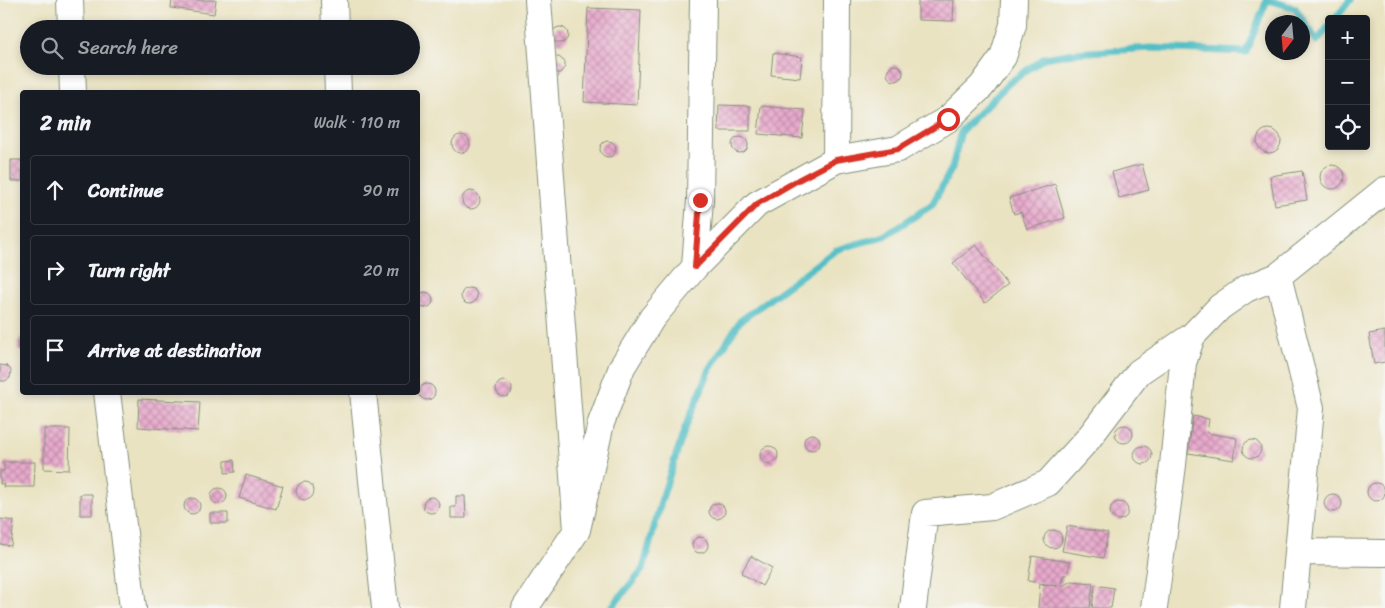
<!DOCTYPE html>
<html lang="en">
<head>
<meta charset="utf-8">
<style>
  :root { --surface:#171b24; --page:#20242c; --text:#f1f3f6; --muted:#9ea1a6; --line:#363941 }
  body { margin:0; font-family:Sriracha,sans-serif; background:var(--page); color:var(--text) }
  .controls { position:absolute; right:15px; top:15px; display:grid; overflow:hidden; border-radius:5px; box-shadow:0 2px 8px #0003 }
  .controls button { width:45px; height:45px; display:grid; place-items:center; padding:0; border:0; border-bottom:1px solid var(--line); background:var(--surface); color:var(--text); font:25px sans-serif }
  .compass { position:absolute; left:1265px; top:15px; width:45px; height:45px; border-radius:50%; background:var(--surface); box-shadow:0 2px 8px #0003; rotate:196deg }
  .stop { position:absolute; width:15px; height:15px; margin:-11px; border:4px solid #d93025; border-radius:50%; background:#fff }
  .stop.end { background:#d93025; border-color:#fff; box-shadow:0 1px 5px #0008 }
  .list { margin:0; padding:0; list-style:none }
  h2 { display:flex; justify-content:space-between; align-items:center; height:65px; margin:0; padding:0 20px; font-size:21px }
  h2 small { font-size:16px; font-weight:400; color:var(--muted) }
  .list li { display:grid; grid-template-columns:32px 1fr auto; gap:15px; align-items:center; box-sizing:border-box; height:70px; margin:0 10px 10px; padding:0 10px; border:1px solid var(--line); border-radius:5px }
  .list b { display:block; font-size:19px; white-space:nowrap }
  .list em { font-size:16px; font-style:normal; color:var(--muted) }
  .icon { flex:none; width:28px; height:28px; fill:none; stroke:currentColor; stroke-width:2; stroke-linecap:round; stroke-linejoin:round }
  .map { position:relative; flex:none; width:1385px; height:608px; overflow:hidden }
  .search { position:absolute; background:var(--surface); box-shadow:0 2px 8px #0003; left:20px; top:20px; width:400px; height:55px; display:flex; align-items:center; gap:12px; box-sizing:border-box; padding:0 18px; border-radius:28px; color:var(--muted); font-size:19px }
  .panel { position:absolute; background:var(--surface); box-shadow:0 2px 8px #0003; left:20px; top:90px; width:400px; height:305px; border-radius:5px }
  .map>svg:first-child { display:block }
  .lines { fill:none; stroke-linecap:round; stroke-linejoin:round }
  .stream { stroke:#50bec5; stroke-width:7 }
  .building { fill:url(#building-cross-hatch) }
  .street-casing { stroke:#84907b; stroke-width:28 }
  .street { stroke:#fff; stroke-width:26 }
  .route { stroke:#d93025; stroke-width:6 }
</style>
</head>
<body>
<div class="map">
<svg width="1385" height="608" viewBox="0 0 1385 608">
  <defs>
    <pattern id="building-cross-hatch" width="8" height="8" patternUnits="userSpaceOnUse" patternTransform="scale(1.25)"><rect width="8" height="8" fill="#e8a9cc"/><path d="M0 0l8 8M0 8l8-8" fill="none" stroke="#bb8ba6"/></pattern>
  </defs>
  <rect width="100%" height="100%" fill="#f6f6f2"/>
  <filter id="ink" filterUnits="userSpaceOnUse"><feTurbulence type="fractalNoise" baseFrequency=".02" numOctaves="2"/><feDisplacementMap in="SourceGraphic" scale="10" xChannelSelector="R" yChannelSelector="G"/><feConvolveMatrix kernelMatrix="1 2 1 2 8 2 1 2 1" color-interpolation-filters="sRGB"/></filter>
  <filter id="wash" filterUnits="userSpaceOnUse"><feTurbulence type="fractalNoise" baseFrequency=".0096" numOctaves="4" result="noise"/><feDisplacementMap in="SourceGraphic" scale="20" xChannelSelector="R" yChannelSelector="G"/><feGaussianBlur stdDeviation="1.12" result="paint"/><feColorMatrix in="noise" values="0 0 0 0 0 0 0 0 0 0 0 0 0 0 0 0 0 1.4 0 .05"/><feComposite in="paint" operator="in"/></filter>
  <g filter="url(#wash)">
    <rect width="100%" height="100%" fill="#eae3c2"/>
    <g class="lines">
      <path class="stream" d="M1268,0L1295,8L1317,41L1329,26
        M1335,19L1350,0
        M611,608L643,569L662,498L685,428L710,369L740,321L836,250L884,236L932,205L952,168L961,131L1009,83L1044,58L1074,53L1151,48L1246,52L1267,0"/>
    </g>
    <g id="blocks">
      <path class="building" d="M172,0H216L214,14L171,8Z
        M918,0H954L953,21L918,20Z
        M588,8L641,10L637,105L584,102Z
        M552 35a8 8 0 1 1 16 0a8 8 0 1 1-16 0Z
        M773,53L802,57L800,78L771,75Z
        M553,57H559L565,62V67L560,73H554Z
        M887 73a8 8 0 1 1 16 0a8 8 0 1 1-16 0Z
        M719,105L750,106V131H718Z
        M761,106L805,110L802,138L758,134Z
        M1257 141a12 12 0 1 1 24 0a12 12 0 1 1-24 0Z
        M452 144a9 9 0 1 1 18 0a9 9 0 1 1-18 0Z
        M732 145a8 8 0 1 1 16 0a8 8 0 1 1-16 0Z
        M600 149a8 8 0 1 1 16 0a8 8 0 1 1-16 0Z
        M11,160H22V181H11Z
        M1142,164L1149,190L1119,198L1112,172Z
        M1320 177a12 12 0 1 1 24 0a12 12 0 1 1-24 0Z
        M1302,171L1307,200L1275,205L1270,176Z
        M1055,184L1065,218L1027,229L1021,212L1014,214L1009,198Z
        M462 200a9 9 0 1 1 18 0a9 9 0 1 1-18 0Z
        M976,245L1008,285L985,303L953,263Z
        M461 296a8 8 0 1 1 16 0a8 8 0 1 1-16 0Z
        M417 300a8 8 0 1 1 16 0a8 8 0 1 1-16 0Z
        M1385,331V362L1374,364L1369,334Z
        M22,336V352L18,349L17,343Z
        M0,365L7,366L11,370L10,378L5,381H0Z
        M496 389a8 8 0 1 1 16 0a8 8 0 1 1-16 0Z
        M419 392a8 8 0 1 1 16 0a8 8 0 1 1-16 0Z
        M139,399L200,402L198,431L138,427Z
        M1193,416L1209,419L1207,433L1237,438L1234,460L1188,453Z
        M1115 434a9 9 0 1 1 18 0a9 9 0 1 1-18 0Z
        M44,429H70L69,470L44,469Z
        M804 442a8 8 0 1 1 16 0a8 8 0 1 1-16 0Z
        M1243 449a9 9 0 1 1 18 0a9 9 0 1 1-18 0Z
        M760 455a9 9 0 1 1 18 0a9 9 0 1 1-18 0Z
        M1134 455a9 9 0 1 1 18 0a9 9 0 1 1-18 0Z
        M234,460L235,472L225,473V461Z
        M4,462H35L34,487H3L4,484H0V471H4Z
        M246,475L283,486L276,509L239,498Z
        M296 491a9 9 0 1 1 18 0a9 9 0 1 1-18 0Z
        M1367 492a9 9 0 1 1 18 0a9 9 0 1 1-18 0Z
        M211 496a8 8 0 1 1 16 0a8 8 0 1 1-16 0Z
        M1324 503a9 9 0 1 1 18 0a9 9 0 1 1-18 0Z
        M80,494H92V515H80Z
        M456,496H465L466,518H451V507H456Z
        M423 505a8 8 0 1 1 16 0a8 8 0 1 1-16 0Z
        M184 506a8 8 0 1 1 16 0a8 8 0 1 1-16 0Z
        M1110 511a9 9 0 1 1 18 0a9 9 0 1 1-18 0Z
        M709 511a8 8 0 1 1 16 0a8 8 0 1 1-16 0Z
        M210,513H228V523H210Z
        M0,519L14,521L11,546L0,544Z
        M1067,526L1108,533L1103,558L1062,551Z
        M1044 539a9 9 0 1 1 18 0a9 9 0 1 1-18 0Z
        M692 545a8 8 0 1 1 16 0a8 8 0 1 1-16 0Z
        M751,556L772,568L762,586L741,573Z
        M1032,556L1070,562L1067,575H1063L1061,587L1071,581L1093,583L1090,608H1038L1040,584L1057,586L1028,581Z
        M1095,585L1114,588L1111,608H1092Z"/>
    </g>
  </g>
  <g filter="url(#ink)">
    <use href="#blocks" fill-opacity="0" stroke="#84907b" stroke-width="1"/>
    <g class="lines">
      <defs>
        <path id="street" d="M70,0L71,29
          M334,0L335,29
          M72,66L73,92
          M337,66L338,92
          M836,160L837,0
          M695,267L700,200L703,0
          M1278,276L1311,408L1293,608
          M107,392L133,608
          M363,392L385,608
          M577,530L601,423L622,367L652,318L695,267L757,204L836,160L898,149L948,119L982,86L1003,57L1013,25L1014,0
          M1298,552L1385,553
          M525,608L577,530L538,0
          M913,608L925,513L992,507L1048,483L1088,439L1139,372L1192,336
          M1154,608L1173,465L1183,363L1192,336L1220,307L1246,289L1278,276L1385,190"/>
      </defs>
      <use href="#street" class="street-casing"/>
      <use href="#street" class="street"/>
    </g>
  </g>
  <g class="lines" filter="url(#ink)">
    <path class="route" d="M700,200L695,267L757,204L798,180L836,160L898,149L948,119"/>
  </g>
</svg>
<div class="controls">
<button>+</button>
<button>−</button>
<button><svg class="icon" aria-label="locate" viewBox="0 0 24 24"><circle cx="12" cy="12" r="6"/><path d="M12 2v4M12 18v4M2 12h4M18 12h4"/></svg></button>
</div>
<svg class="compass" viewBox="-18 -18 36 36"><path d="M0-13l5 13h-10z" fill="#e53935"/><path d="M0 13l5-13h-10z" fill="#9ea1a6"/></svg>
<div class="stop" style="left:948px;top:119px"></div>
<div class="stop end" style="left:700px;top:200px"></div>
<div class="search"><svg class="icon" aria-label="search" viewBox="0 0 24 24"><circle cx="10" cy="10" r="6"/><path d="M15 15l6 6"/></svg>Search here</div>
<section class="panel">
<h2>2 min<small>Walk · 110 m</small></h2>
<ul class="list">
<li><svg class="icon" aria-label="ahead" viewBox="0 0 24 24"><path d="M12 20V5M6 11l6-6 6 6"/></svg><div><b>Continue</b></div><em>90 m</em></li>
<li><svg class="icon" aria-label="right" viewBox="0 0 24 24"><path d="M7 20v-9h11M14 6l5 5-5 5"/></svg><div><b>Turn right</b></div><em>20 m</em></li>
<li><svg class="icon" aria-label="arrive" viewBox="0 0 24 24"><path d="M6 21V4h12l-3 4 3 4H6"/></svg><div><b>Arrive at destination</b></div></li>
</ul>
</section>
</div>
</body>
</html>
